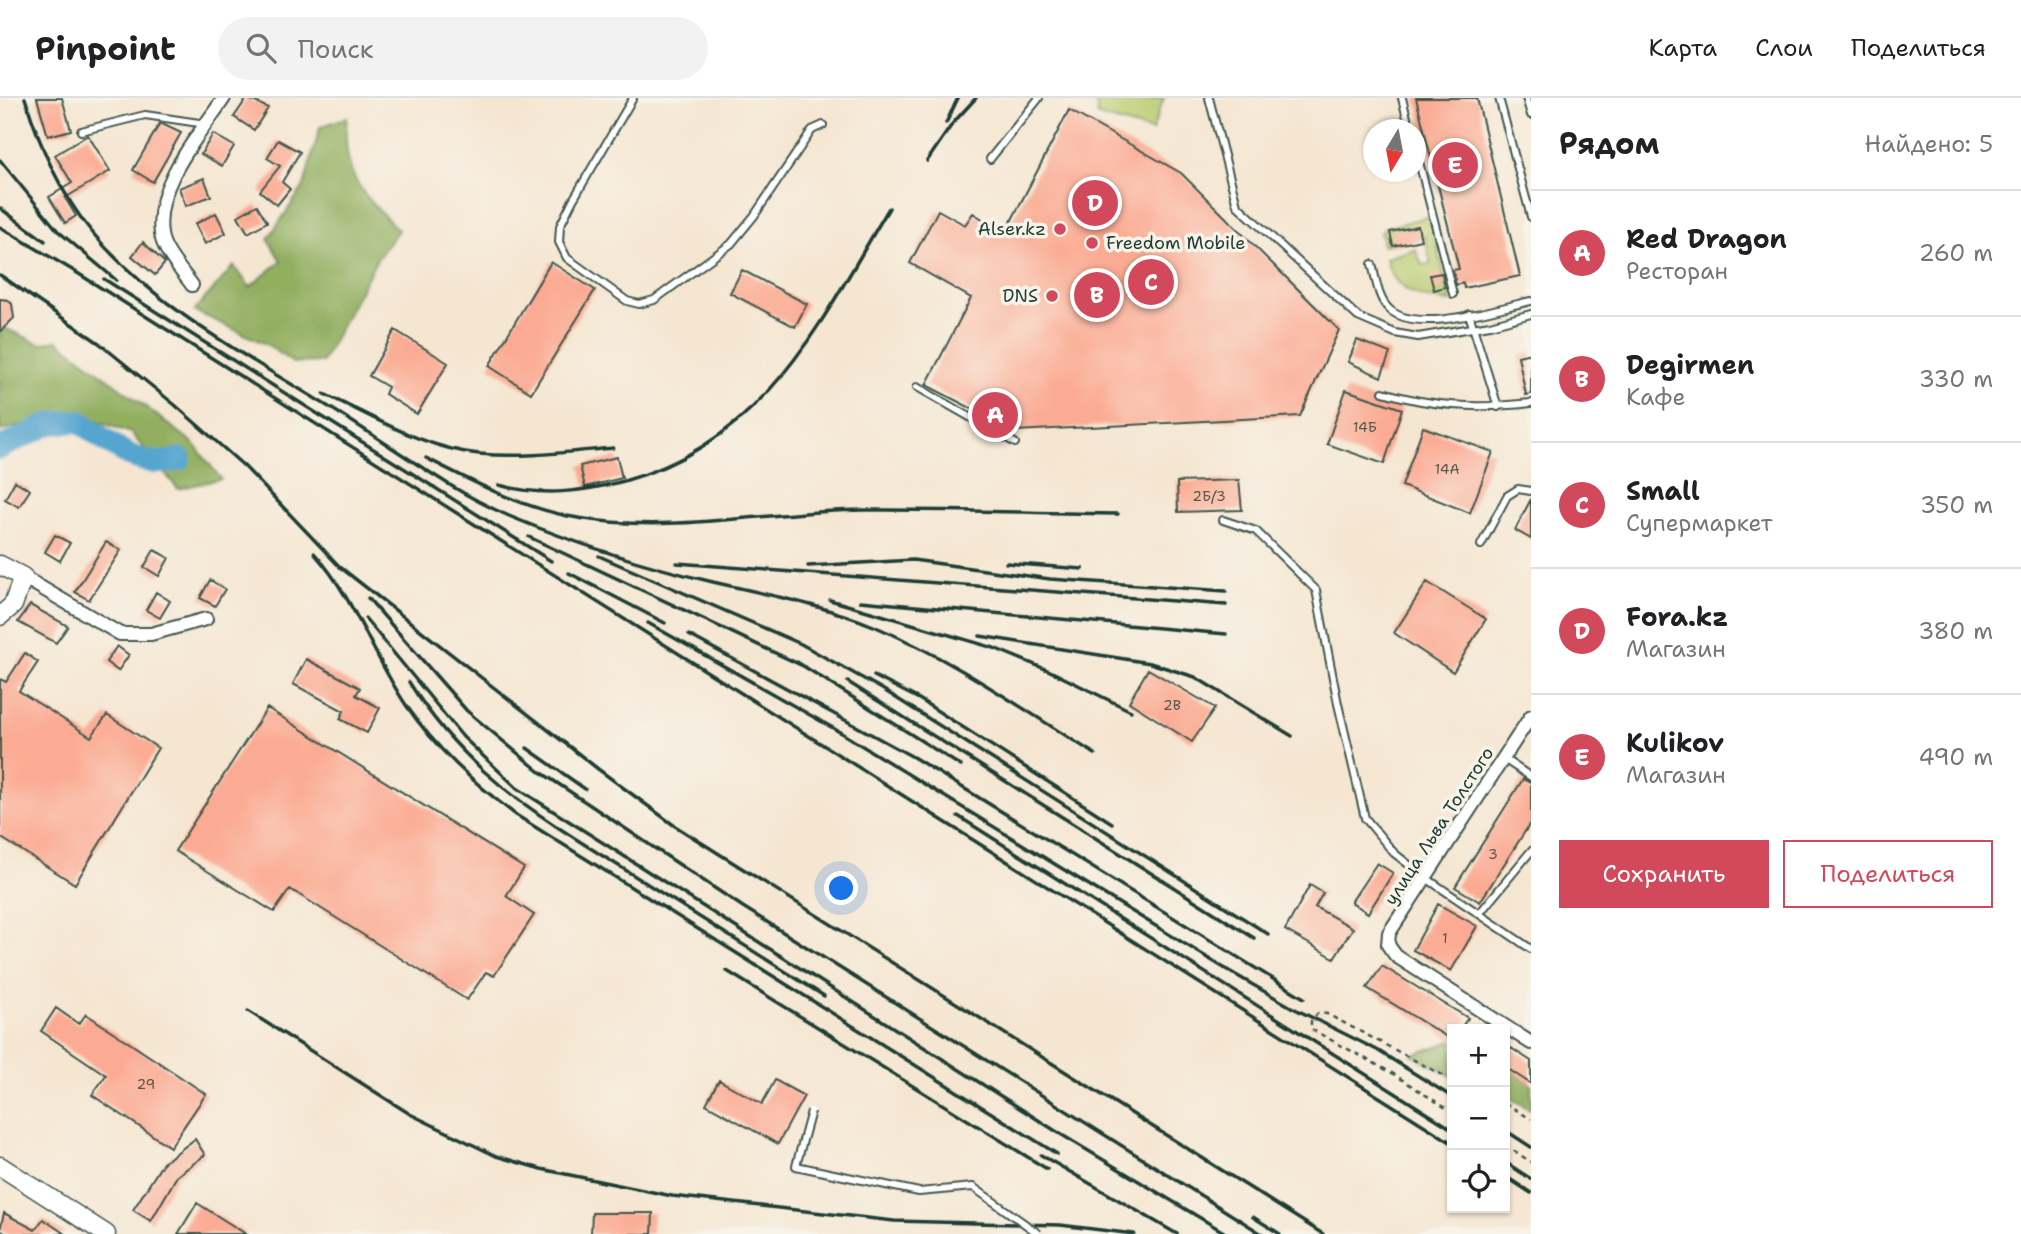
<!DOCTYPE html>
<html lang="ru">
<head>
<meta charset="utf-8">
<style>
  :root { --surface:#fff; --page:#f2f2f2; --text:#202124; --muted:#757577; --line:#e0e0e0; --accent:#d1495b }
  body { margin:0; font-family:"Shantell Sans",sans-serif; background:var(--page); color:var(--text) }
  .controls { position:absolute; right:21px; bottom:21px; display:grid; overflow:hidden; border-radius:0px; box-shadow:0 2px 5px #0004 }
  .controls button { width:63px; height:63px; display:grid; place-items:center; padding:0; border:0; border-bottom:2px solid var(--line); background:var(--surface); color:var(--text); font:35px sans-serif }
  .compass { position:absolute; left:1363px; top:21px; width:63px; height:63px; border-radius:50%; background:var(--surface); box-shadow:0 2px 5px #0004; rotate:190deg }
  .you { position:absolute; left:842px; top:791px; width:24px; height:24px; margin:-18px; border:5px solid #fff; border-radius:50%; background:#1a73e8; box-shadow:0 0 0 10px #1a73e833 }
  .badge { display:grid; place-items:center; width:46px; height:46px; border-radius:50%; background:var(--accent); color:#fff; font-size:23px; font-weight:700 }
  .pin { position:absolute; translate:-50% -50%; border:4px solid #fff; box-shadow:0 2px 7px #0006 }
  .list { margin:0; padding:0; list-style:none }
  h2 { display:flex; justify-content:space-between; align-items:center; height:91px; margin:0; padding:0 28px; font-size:30px }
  h2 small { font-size:23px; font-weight:400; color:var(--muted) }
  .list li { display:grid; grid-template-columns:46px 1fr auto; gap:21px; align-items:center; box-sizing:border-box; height:126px; padding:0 28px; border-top:2px solid var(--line) }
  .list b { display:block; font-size:26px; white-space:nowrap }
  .list p { margin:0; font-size:23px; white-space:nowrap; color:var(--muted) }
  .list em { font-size:23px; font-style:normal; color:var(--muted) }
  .actions { display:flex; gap:14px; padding:21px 28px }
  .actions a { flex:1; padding:16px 0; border:2px solid var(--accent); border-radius:0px; text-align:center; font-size:24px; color:var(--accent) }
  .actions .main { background:var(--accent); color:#fff }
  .icon { flex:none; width:38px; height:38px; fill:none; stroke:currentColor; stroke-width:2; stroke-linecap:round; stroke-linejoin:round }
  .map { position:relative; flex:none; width:1531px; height:1136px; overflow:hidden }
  header { display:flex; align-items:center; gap:42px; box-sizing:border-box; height:98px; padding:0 35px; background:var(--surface); border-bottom:2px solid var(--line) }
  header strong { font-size:33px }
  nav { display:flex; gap:38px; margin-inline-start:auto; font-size:24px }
  .search { width:490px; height:63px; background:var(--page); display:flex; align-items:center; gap:18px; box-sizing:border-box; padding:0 24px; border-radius:38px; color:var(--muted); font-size:26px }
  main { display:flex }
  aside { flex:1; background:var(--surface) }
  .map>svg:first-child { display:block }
  .green { fill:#b9cb6e; stroke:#6c8451; stroke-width:2 }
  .forest { fill:#92af61; stroke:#58764a; stroke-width:2 }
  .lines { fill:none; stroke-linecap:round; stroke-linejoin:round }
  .river { stroke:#54a5cf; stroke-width:23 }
  .building { fill:#fbab93 }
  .lane-casing { stroke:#3f564c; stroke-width:10 }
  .street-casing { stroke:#3f564c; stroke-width:16 }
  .secondary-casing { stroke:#3f564c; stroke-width:21 }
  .path { stroke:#3f564c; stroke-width:2.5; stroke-dasharray:5 5; stroke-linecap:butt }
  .lane { stroke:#fff; stroke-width:6 }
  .street { stroke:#fff; stroke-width:12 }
  .secondary { stroke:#fff; stroke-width:18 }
  .rail { stroke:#1f3d34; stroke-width:3.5 }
  .lane-bridge-casing { stroke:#3f564c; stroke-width:10; stroke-linecap:butt }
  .lane-bridge { stroke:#fff; stroke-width:6 }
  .poi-dot { fill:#d1495b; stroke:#f7f3e8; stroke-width:2.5 }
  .labels { text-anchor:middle; stroke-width:7; stroke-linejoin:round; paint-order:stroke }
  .number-label { font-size:14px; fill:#56584c }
  .poi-label { font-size:18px; fill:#1f3d34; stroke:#f7f3e8; text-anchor:end }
  .street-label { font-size:18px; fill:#1f3d34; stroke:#f7f3e8 }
</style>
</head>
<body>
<header>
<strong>Pinpoint</strong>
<div class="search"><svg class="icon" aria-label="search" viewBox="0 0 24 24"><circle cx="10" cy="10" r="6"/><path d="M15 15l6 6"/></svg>Поиск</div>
<nav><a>Карта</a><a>Слои</a><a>Поделиться</a></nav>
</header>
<main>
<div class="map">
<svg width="1531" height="1136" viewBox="0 0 1531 1136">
  <rect width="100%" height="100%" fill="#f7f3e8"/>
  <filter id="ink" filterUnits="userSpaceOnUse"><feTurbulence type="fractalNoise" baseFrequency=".0143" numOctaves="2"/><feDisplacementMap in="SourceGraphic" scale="14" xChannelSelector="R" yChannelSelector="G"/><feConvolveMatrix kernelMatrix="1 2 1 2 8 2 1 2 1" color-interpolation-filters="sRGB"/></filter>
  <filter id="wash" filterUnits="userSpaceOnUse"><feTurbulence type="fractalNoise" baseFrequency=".00686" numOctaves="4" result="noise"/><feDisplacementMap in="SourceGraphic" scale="28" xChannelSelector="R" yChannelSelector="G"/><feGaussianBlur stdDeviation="1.57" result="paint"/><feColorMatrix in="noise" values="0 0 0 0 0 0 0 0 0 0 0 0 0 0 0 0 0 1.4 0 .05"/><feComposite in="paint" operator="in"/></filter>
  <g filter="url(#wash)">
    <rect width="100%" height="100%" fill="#f5e6d1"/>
    <path class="green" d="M1164,0L1152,33L1098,18L1096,4Z
      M1430,118L1451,204C1420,201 1393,194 1386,160L1415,151L1422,167L1431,166L1425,139L1383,147L1381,135L1384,130Z"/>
    <path class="forest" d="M347,19C341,77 360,93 398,132L377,161L322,264L293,265L266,246L194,213L234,168L250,189L281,163L268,141L304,88L320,29Z
      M0,228L40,246L57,242L192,344L221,381L178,391L131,335L71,313L0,333Z
      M1452,943V978L1412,957Z
      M1505,969L1531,986V1012L1505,997Z"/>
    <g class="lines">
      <path class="river" d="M0,350L49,326L79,323C110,344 139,375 180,361"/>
    </g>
    <g id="blocks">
      <path class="building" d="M37,0H62L71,32L48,38Z
        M247,0L268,10L254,32L234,19Z
        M1416,0H1477L1520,178L1464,190L1463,185L1456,187L1453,172L1459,171Z
        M1069,12L1181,75L1339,232L1300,318L1015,333L926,287L971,200L910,165L938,112L965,127L973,115L1005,135Z
        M160,25L181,35L153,84L133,72Z
        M213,36L234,48L222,68L201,56Z
        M88,37L110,73L65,100L76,118L65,125L49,99L72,85L55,57Z
        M278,42L300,54L282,84L290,91L277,107L260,93L280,68L267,60Z
        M204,80L211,98L186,108L179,90Z
        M257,107L267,124L248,135L238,118Z
        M216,115L226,135L205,146L195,126Z
        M1418,128L1421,142L1393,148L1390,134Z
        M143,144L165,165L155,177L132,158Z
        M551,164L595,192L531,295L489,268Z
        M742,172L807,206L795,229L730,195Z
        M1442,175L1445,189L1434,192L1430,177Z
        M0,201L8,202L12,206L14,220L0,234Z
        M395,232L448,265L417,316L385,296L388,289L369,278Z
        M1357,242L1390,255L1381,279L1348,264Z
        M1531,255V296L1526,297L1518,258Z
        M1346,292L1402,311L1384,366L1327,346Z
        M1423,329L1493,354L1470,415L1402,388Z
        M617,359L622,380L585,389L580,368Z
        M1239,382L1242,412L1178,414L1177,384Z
        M15,383L30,392L19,409L5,401Z
        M1531,401V441L1515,432Z
        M55,437L70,445L60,463L45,454Z
        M106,444L121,452L89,502L75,494Z
        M154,452L169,460L159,478L144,469Z
        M210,482L225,491L215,508L200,500Z
        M1427,484L1486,521L1453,574L1394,535Z
        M156,494L170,503L160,520L146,512Z
        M30,507L68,528L56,545L18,524Z
        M117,548L129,557L118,573L106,564Z
        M25,555L38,564L19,593L91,639L107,617L158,650L75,786L0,739V581L6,584Z
        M306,561L360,590L356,597L380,610L367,635L340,621L344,613L293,586Z
        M1148,571L1215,610L1192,644L1129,604Z
        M267,610L524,770L506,798L534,817L494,878L486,874L467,902L290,791L274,814L175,753Z
        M1523,681L1531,685V724L1480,804L1455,789Z
        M1377,765L1393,775L1368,815L1351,804Z
        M1310,787L1323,795L1315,809L1353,830L1334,860L1285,832Z
        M1438,806L1477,828L1451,873L1413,852Z
        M1382,868L1468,920L1460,931H1452V942L1367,890Z
        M56,910L79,926L86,916L206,996L170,1049L92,997L106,977L41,933Z
        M1511,950L1531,963V986L1505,969V959Z
        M719,982L762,1006L775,982L804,998L778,1046L706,1006Z
        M195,1041L205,1057L177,1078L151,1123L133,1112L163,1065Z
        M197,1105L246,1136H178Z
        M4,1115L35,1132L43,1121L65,1136H6L0,1132Z
        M592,1115H653L652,1136H591Z"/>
    </g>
  </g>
  <g filter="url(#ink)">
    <use href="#blocks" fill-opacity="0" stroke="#3f564c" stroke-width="2"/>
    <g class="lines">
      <defs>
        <path id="lane" d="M633,0L573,102L560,128L559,144L567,160L627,203L639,206L654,202L731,146L754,118L812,32L823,27
          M1209,0L1237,107L1358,219L1395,235L1418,239L1490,227L1531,216
          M1402,0L1410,32
          M1499,0L1531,119
          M1526,0L1531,17
          M81,33L145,17L206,26
          M1416,52L1453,196
          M990,61L1039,0
          M1372,166C1376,181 1378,201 1389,211C1416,237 1498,210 1531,203
          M1469,216L1498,309
          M917,289L1015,345
          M1383,294C1433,309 1479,311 1531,305
          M1223,422L1256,433L1316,492L1338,606L1365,720L1394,755L1426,780L1531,851
          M1481,447L1507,398L1518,391L1531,393
          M1504,661L1531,679
          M1479,816L1531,753"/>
        <path id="street" d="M192,187C182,173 163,153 161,136C154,86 199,38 224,0
          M23,479L120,536H151L206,521
          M1531,618L1389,835L1388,847L1396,858L1531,945"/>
        <path id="secondary" d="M0,467L23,479L13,507L0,518
          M0,1068L106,1136"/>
      </defs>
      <use href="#lane" class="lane-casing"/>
      <use href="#street" class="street-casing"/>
      <use href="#secondary" class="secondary-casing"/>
      <path class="path" d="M1452,982L1327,916L1318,915L1311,923V931L1392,975L1452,1014
        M1505,1005L1531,1021
        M1505,1047L1531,1064"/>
      <use href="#lane" class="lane"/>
      <use href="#street" class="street"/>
      <use href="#secondary" class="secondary"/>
      <path class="rail" d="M25,0C39,46 61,96 91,133C158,214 260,265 348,321C400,354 452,393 509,418C574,445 645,468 713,484C769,497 823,507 876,529C954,562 1024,612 1095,656
        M946,25L958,0
        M0,62L58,133L116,182
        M927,63L953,25L976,0
        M0,110L45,143
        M0,129L79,176L1452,1045
        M0,177L99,245L175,307L245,369L340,469L598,671L675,728L1323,1136
        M104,181L551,463
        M324,296C372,318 425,351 479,356C523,360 568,354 613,350
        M426,360C475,385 524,411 578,420C672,436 770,413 864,412C949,411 1033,415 1118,416
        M499,387C542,399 582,394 624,383C767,343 819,226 889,110
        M529,439L805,569
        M314,455C354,499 373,558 406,607C436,651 474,685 516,717L1057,1056
        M599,458L801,546L882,591L1268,836
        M677,465L1226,507
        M1006,465L1083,471
        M808,468L913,462L1050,481L1226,493
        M569,475L665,525
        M368,500L467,613L539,673L743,809L1262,1136
        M830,502L994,550L1050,573L1131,613
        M860,503L1226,536
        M365,520L463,639L517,690L1062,1037L1227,1136
        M648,525L833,630L1229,873L1293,910L1377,952L1452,999
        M689,537L913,659L1304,900
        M980,538L1150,565L1195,579L1292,638
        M797,564L961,668
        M874,578L919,601L1112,725
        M409,584C468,679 546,722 638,780C700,819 762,859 824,898
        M848,584L1254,840
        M527,650L585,691
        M958,718L1452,1031
        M727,873L1047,1071
        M248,913L410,1016L496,1058L541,1071L672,1098L894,1123L1060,1127L1134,1136
        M1505,1032L1531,1049
        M1041,1057L1177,1136
        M1505,1064L1531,1081
        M1505,1078L1531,1095
        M1253,1119L1280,1136"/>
      <defs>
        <path id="lane-bridge" d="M811,1013L796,1068L919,1094L973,1089L1039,1136"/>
      </defs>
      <use href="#lane-bridge" class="lane-bridge-casing"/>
      <use href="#lane-bridge" class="lane-bridge"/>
    </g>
  </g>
  <g class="poi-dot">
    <circle cx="1060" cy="131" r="7"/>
    <circle cx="1092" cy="145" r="7"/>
    <circle cx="1052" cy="198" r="7"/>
  </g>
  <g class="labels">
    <g class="number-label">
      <text x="1365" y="334">14Б</text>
      <text x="1447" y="376">14А</text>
      <text x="1209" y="403">2Б/3</text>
      <text x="1172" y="612">2В</text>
      <text x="1493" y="761">3</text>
      <text x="1445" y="845">1</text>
      <text x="146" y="991">29</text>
    </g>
    <g class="poi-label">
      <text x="1046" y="137">Alser.kz</text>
      <text x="1106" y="151" text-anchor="start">Freedom Mobile</text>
      <text x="1038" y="204">DNS</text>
    </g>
    <g class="street-label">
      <text transform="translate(1439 728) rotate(-57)" y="6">улица Льва Толстого</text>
    </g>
  </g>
</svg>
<div class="controls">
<button>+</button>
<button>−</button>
<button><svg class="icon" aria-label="locate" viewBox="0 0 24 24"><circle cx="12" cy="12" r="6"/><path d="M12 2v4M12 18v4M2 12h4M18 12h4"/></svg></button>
</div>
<svg class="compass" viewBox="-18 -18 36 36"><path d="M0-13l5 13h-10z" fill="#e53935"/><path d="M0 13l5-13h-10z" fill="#757577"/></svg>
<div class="you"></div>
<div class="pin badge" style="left:995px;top:317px">A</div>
<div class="pin badge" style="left:1097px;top:197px">B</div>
<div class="pin badge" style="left:1151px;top:184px">C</div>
<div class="pin badge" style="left:1095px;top:105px">D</div>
<div class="pin badge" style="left:1455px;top:67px">E</div>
</div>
<aside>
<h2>Рядом<small>Найдено: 5</small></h2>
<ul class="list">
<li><span class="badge">A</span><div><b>Red Dragon</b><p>Ресторан</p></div><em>260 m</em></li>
<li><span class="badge">B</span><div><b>Degirmen</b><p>Кафе</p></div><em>330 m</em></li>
<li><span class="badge">C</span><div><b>Small</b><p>Супермаркет</p></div><em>350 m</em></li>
<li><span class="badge">D</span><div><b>Fora.kz</b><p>Магазин</p></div><em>380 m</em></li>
<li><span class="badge">E</span><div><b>Kulikov</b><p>Магазин</p></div><em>490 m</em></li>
</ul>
<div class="actions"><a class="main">Сохранить</a><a>Поделиться</a></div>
</aside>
</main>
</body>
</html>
